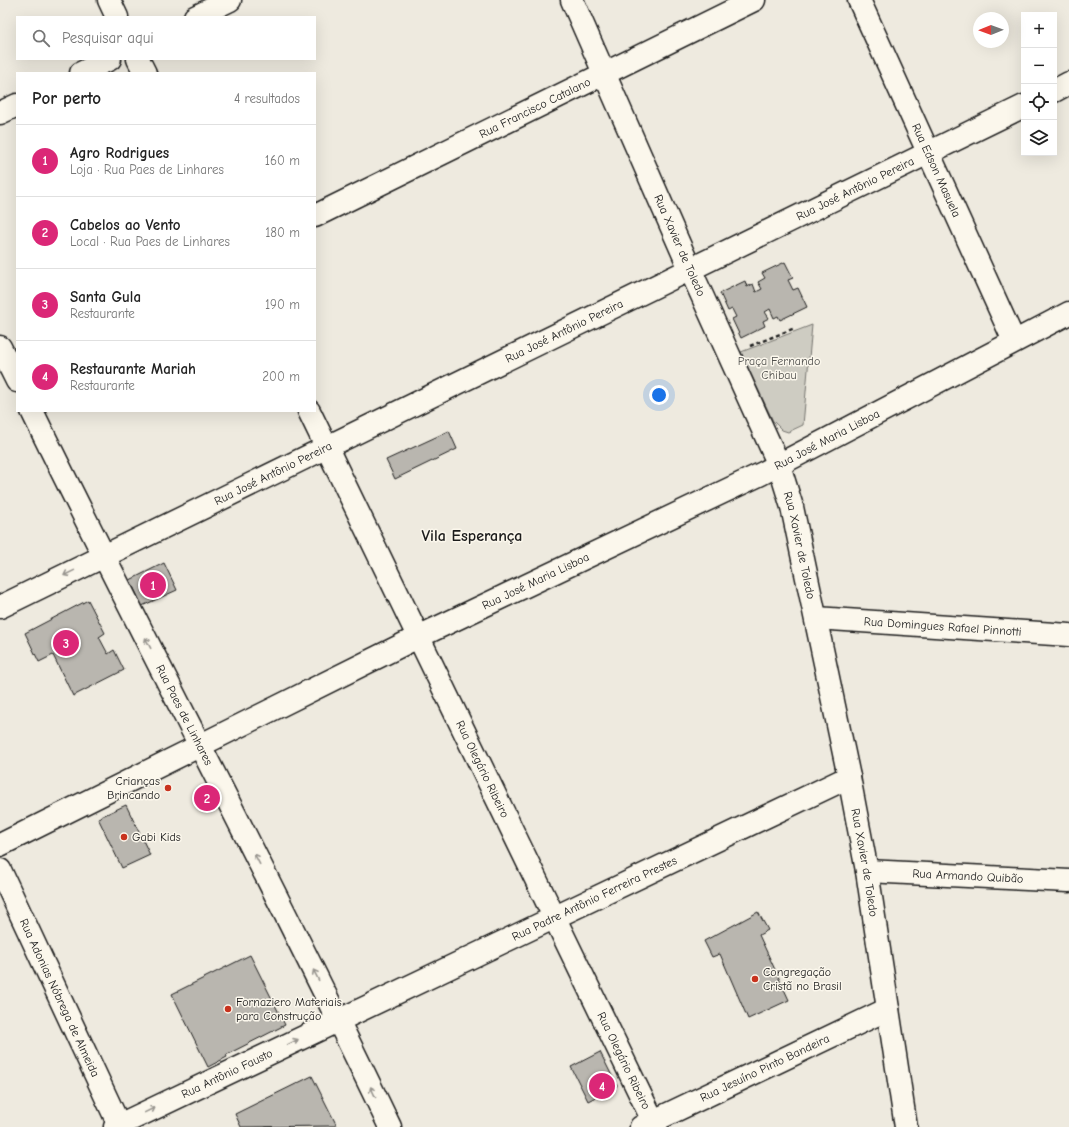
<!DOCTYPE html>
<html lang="pt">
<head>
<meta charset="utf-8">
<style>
  :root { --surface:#fff; --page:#f6f6f6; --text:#222; --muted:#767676; --line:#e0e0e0; --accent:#db2777 }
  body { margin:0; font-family:"Comic Neue",sans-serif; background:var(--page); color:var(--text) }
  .controls { position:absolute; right:12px; top:12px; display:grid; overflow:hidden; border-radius:0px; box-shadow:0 4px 16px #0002 }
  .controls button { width:36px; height:36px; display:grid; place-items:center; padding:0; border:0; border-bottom:1px solid var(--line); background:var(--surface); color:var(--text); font:20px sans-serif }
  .compass { position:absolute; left:973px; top:12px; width:36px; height:36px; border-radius:50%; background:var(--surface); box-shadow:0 4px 16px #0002; rotate:269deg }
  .you { position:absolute; left:659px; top:395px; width:14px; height:14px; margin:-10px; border:3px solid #fff; border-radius:50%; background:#1a73e8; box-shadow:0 0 0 6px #1a73e833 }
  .badge { display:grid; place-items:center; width:26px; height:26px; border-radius:50%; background:var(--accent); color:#fff; font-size:13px; font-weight:700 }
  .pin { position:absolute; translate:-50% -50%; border:2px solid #fff; box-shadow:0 1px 4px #0006 }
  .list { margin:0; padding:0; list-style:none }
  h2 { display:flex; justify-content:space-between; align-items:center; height:52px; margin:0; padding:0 16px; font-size:17px }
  h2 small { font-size:13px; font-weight:400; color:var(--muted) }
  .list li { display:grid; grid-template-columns:26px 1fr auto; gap:12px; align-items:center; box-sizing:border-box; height:72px; padding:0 16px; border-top:1px solid var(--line) }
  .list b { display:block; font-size:15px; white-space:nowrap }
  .list p { margin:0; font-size:13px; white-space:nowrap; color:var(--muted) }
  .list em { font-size:13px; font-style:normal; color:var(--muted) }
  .icon { flex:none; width:22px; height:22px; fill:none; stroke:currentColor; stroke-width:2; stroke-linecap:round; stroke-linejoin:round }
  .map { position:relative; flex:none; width:1069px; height:1127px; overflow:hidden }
  .search { position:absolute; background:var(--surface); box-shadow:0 4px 16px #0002; left:16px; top:16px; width:300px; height:44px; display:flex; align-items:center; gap:10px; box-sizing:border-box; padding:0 14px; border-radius:0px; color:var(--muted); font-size:15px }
  .panel { position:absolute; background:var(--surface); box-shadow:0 4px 16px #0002; left:16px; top:72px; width:300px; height:340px; border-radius:0px }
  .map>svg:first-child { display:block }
  .green { fill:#ceccc2; stroke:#75746f }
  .building { fill:#b9b6af; stroke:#1c1c1c }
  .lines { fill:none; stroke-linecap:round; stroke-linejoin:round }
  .minor-casing { stroke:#1c1c1c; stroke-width:25 }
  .tertiary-casing { stroke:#1c1c1c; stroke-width:25 }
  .path { stroke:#1c1c1c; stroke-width:2.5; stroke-dasharray:4 3; stroke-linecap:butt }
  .minor { stroke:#fbf7ec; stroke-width:22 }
  .tertiary { stroke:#fbf7ec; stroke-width:22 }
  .oneway { stroke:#97948e }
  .poi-dot { fill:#c8321e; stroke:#fbf7ec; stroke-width:1.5 }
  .labels { text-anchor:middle; stroke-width:3; stroke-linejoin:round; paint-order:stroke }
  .street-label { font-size:12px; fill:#1c1c1c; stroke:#fbf7ec }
  .park-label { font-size:12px; fill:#51514e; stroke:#fbf7ec }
  .poi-label { font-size:12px; fill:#1c1c1c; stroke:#fbf7ec; text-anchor:start }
  .district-label { font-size:16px; font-weight:bold; fill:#1c1c1c; stroke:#fbf7ec }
</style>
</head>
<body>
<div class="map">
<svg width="1069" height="1127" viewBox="0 0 1069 1127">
  <rect width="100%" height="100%" fill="#eeeadf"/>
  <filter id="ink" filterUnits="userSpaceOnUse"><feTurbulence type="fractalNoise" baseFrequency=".025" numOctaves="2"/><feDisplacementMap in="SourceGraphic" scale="8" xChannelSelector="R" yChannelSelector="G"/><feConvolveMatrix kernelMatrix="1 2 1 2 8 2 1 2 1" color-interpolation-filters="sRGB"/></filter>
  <g filter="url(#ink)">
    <path class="green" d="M812,325L803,425L788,432L782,430L773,421L741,352Z"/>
    <path class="building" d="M785,262L793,278L788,280L793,290L798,288L807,307L780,320L778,316L774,318L770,309L765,312L769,318L763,321L765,326L741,338L732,319L736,317L732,309L728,311L720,293L745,281L747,287L753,284L756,292L762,289L758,282L765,278L762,273Z
      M449,431L457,449L395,479L386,460Z
      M164,563L177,590L142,606L130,580Z
      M88,600L105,633L99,637L108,654L114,650L124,670L73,696L53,655L39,662L25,633Z
      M126,805L150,855L122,868L98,818Z
      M758,912L768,930L759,935L789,1000L748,1019L720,954L712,957L704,941Z
      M250,955L285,1025L226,1055L227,1057L208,1067L172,994Z
      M600,1052L617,1086L588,1101L571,1067Z
      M312,1076L337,1126L241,1127L235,1114Z"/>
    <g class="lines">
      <defs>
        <g id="minor">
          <path d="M109,0L117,17"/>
          <path id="s1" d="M572,0L690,269L779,465L792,507L849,777L867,871L906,1127"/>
          <path id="s2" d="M859,0L1014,341"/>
          <path d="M195,17L230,0"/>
          <path d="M138,59L145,73"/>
          <path d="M81,73L110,59"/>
          <path d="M1054,91L1069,83"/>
          <path d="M0,113L17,105"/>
          <path id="s3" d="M315,216L754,0"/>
          <path id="s4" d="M309,411L656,1127"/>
          <path id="s5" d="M0,607L1024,106"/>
          <path id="s6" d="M816,618L1069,635"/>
          <path id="s7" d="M0,845L418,637L761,474L1069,313"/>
          <path id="s8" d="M0,870L119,1125"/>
          <path id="s9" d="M867,871L1069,881"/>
          <path id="s10" d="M115,1127L849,777"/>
          <path id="s11" d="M641,1127L888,1009"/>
        </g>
        <g id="tertiary">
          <path d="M0,347L17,381"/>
          <path id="s12" d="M32,411C149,651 275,886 390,1127"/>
        </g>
      </defs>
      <use href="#minor" class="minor-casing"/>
      <use href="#tertiary" class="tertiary-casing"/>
      <path class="path" d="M750,346L795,328"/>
      <use href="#minor" class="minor"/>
      <use href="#tertiary" class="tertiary"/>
    </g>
    <defs><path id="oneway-shaft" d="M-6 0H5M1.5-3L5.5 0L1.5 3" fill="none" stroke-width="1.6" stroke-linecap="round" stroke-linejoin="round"/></defs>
    <g class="oneway">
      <use href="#oneway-shaft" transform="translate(69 573) rotate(154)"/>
      <use href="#oneway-shaft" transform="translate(148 643) rotate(-117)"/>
      <use href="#oneway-shaft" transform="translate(257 859) rotate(-117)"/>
      <use href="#oneway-shaft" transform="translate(316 975) rotate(-117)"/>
      <use href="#oneway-shaft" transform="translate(293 1042) rotate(-26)"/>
      <use href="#oneway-shaft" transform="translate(373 1092) rotate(-115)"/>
      <use href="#oneway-shaft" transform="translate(150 1110) rotate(-26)"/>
    </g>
  </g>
  <g class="poi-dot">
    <circle cx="168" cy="788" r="4"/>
    <circle cx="124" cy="837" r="4"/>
    <circle cx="755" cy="979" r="4"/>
    <circle cx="228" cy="1009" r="4"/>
  </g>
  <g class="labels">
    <g class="street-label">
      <text dy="4" stroke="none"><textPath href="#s3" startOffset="245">Rua Francisco Catalano</textPath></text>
      <text dy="4" stroke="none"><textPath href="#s2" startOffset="187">Rua Edson Masuela</textPath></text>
      <text dy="4" stroke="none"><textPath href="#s5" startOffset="952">Rua José Antônio Pereira</textPath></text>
      <text dy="4" stroke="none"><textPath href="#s1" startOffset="268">Rua Xavier de Toledo</textPath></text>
      <text dy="4" stroke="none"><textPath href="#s5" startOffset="628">Rua José Antônio Pereira</textPath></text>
      <text dy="4" stroke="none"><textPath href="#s7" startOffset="921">Rua José Maria Lisboa</textPath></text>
      <text dy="4" stroke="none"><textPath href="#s5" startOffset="304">Rua José Antônio Pereira</textPath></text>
      <text dy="4" stroke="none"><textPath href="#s1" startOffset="592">Rua Xavier de Toledo</textPath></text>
      <text dy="4" stroke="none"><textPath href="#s7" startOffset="597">Rua José Maria Lisboa</textPath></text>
      <text dy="4" stroke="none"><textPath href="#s6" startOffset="127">Rua Domingues Rafael Pinnotti</textPath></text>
      <text dy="4" stroke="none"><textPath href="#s12" startOffset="340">Rua Paes de Linhares</textPath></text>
      <text dy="4" stroke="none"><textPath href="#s4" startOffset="398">Rua Olegário Ribeiro</textPath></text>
      <text dy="4" stroke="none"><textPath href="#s1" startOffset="916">Rua Xavier de Toledo</textPath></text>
      <text dy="4" stroke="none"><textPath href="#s9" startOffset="101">Rua Armando Quibão</textPath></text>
      <text dy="4" stroke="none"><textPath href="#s10" startOffset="531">Rua Padre Antônio Ferreira Prestes</textPath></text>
      <text dy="4" stroke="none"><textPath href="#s8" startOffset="141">Rua Adonias Nóbrega de Almeida</textPath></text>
      <text dy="4" stroke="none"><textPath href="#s4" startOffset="722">Rua Olegário Ribeiro</textPath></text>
      <text dy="4" stroke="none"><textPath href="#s11" startOffset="137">Rua Jesuíno Pinto Bandeira</textPath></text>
      <text dy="4" stroke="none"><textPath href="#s10" startOffset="124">Rua Antônio Fausto</textPath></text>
    </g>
    <g class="park-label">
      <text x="779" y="365">Praça Fernando<tspan x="779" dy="14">Chibau</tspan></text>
    </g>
    <g class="poi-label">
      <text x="160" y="785" text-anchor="end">Crianças<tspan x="160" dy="14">Brincando</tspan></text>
      <text x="132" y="841">Gabi Kids</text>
      <text x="763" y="976">Congregação<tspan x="763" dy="14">Cristã no Brasil</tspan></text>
      <text x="236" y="1006">Fornaziero Materiais<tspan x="236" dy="14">para Construção</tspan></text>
    </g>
    <g class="district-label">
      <text x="472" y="541">Vila Esperança</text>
    </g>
  </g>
</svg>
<div class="controls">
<button>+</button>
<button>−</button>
<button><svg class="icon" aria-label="locate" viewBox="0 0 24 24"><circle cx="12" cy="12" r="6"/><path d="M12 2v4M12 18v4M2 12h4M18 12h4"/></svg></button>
<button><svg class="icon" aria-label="layers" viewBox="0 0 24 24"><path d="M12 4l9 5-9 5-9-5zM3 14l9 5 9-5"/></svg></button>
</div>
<svg class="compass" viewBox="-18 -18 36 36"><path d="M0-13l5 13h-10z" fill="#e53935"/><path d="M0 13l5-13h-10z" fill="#767676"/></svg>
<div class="you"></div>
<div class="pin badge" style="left:153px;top:585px">1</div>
<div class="pin badge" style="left:207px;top:798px">2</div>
<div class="pin badge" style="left:66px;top:643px">3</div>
<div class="pin badge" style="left:602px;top:1086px">4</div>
<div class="search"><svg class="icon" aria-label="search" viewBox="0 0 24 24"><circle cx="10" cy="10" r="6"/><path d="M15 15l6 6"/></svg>Pesquisar aqui</div>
<section class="panel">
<h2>Por perto<small>4 resultados</small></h2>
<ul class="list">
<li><span class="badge">1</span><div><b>Agro Rodrigues</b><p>Loja · Rua Paes de Linhares</p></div><em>160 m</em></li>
<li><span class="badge">2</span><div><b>Cabelos ao Vento</b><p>Local · Rua Paes de Linhares</p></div><em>180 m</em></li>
<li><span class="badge">3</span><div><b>Santa Gula</b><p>Restaurante</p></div><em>190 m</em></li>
<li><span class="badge">4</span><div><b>Restaurante Mariah</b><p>Restaurante</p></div><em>200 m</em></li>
</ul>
</section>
</div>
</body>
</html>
